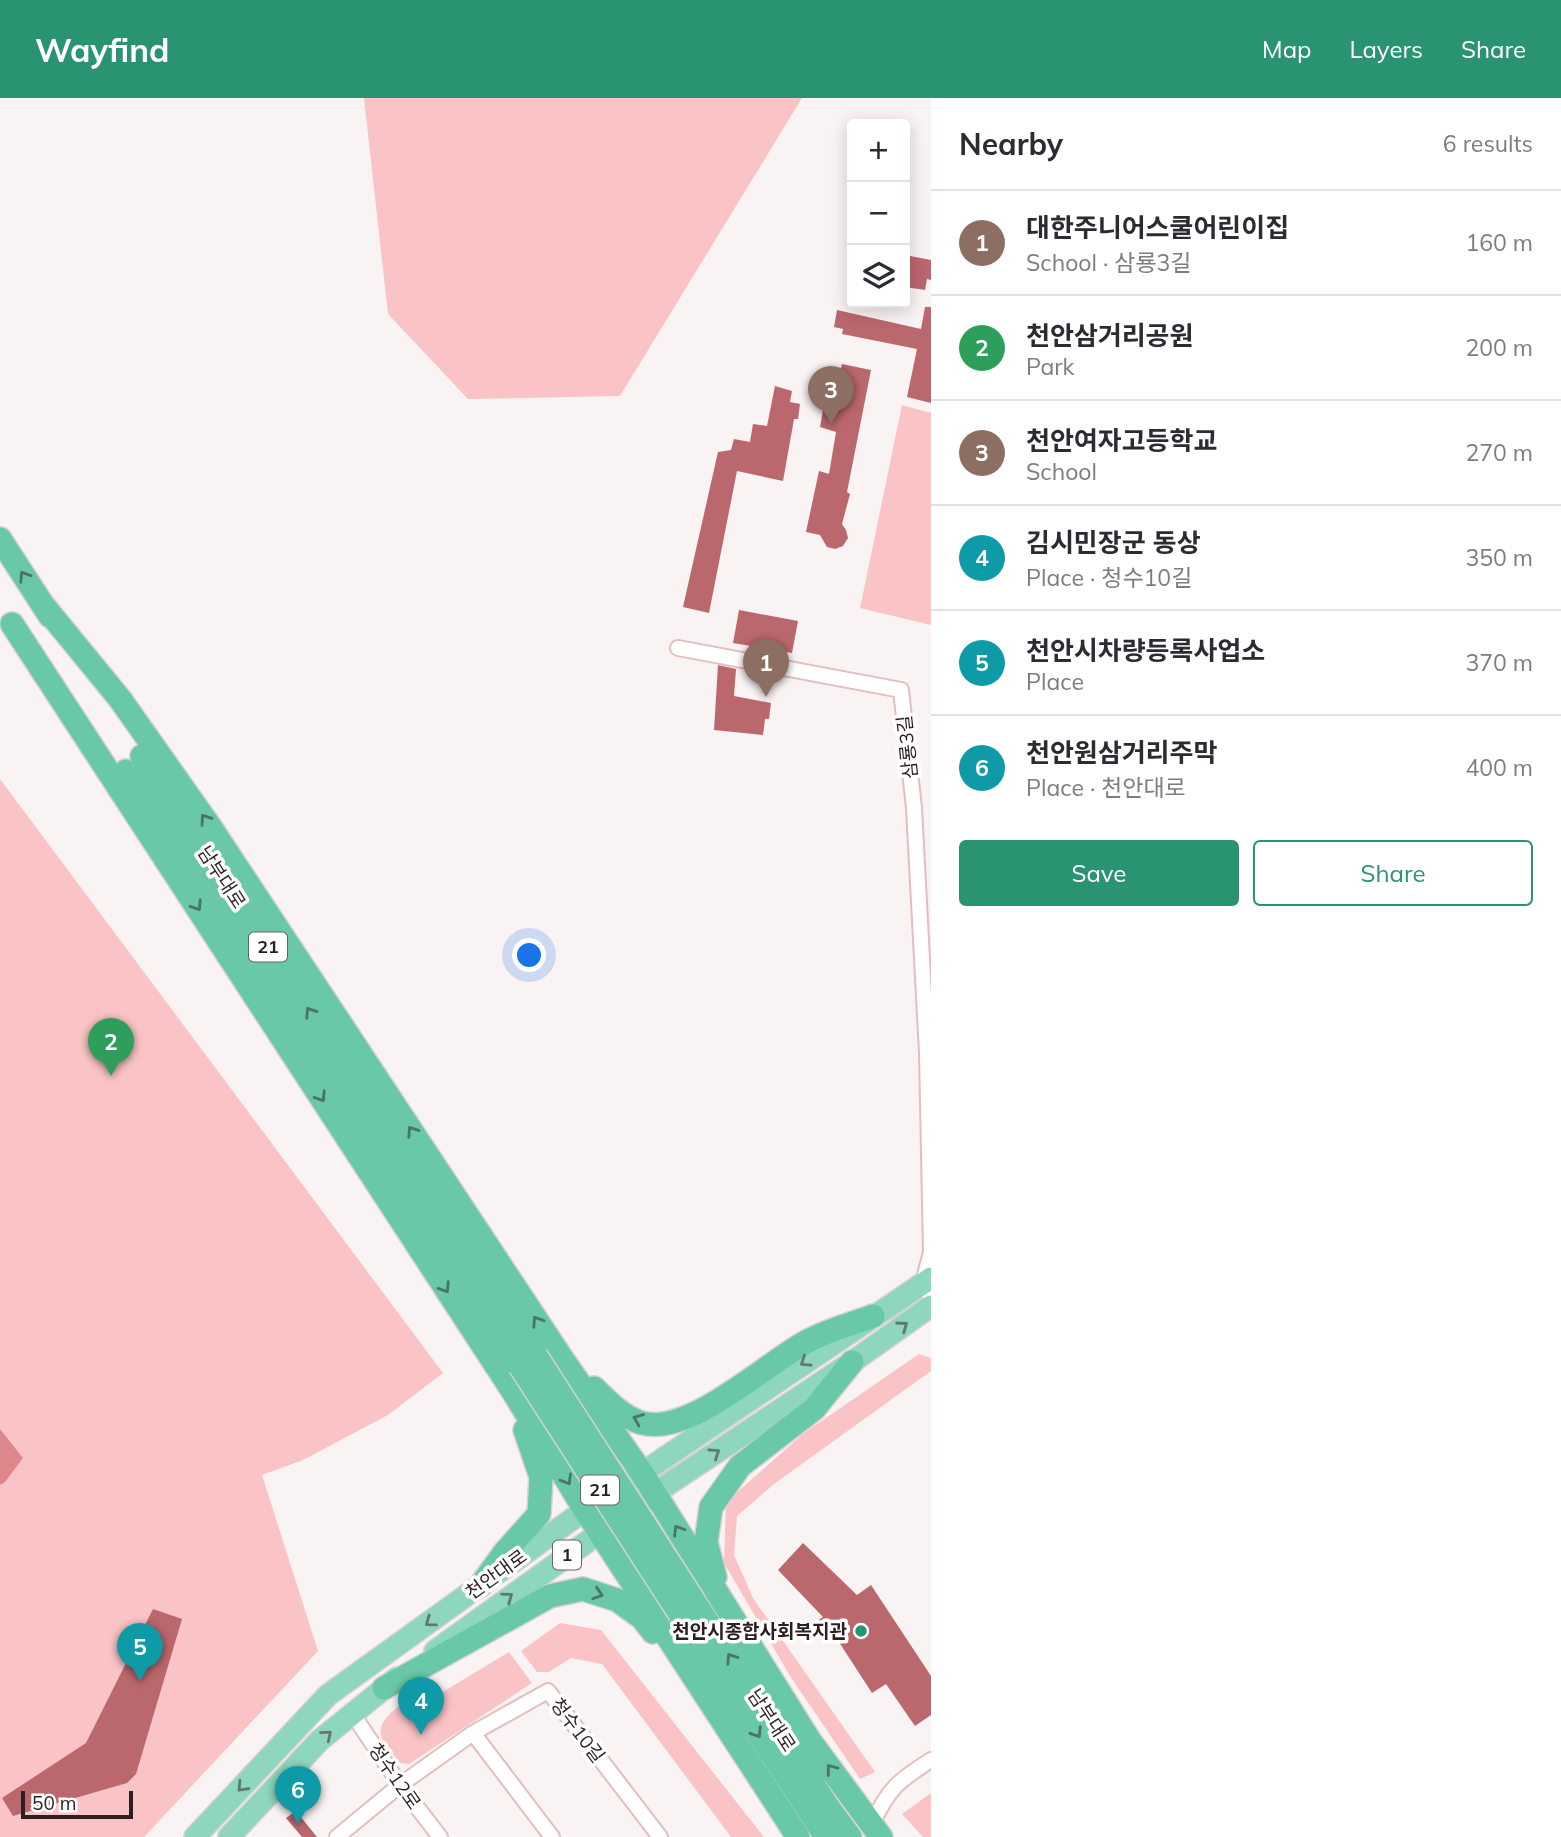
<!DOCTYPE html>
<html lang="en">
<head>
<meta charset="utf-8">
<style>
  :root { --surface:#fff; --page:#f2f2f3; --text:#2b2b33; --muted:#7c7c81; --line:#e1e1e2; --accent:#2a9371 }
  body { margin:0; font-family:Mulish,"Noto Sans KR",sans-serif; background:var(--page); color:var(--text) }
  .controls { position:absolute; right:21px; top:21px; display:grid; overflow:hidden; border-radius:7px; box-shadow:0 4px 18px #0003 }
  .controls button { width:63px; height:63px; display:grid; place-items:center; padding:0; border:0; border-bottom:2px solid var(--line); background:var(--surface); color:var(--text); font:35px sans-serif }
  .scale { position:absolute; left:21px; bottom:18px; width:112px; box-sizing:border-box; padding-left:7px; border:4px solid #2d1f20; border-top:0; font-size:19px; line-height:24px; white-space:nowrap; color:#2d1f20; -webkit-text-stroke:5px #fff; paint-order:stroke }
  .you { position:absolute; left:530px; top:858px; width:24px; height:24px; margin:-18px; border:5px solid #fff; border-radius:50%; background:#1a73e8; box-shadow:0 0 0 10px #1a73e833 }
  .badge { display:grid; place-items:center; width:46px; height:46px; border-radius:50%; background:var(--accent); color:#fff; font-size:23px; font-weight:700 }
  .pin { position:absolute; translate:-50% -58px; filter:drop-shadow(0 2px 4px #0008) }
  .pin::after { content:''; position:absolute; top:37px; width:24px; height:21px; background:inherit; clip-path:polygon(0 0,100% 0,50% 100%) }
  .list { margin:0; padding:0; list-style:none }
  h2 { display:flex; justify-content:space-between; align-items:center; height:91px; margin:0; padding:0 28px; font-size:30px }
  h2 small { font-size:23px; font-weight:400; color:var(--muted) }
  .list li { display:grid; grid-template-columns:46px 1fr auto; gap:21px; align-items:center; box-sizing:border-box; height:105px; padding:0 28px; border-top:2px solid var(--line) }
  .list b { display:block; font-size:26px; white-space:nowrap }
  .list p { margin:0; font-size:23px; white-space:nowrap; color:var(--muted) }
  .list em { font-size:23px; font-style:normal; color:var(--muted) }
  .actions { display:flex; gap:14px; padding:21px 28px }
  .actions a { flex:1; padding:16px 0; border:2px solid var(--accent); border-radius:7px; text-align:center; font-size:24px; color:var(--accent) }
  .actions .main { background:var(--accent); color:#fff }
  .icon { flex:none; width:38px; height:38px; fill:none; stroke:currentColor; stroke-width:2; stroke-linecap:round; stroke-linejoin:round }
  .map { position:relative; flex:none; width:931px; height:1739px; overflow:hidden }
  header { display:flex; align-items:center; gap:42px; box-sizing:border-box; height:98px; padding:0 35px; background:var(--accent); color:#fff }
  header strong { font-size:33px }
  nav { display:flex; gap:38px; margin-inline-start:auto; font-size:24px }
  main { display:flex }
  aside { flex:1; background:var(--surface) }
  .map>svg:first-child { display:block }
  .green { fill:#fac4c6 }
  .water { fill:#dd878c }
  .building { fill:#ba676d }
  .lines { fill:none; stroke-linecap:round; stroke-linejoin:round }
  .minor-casing { stroke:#e2bebf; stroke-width:18 }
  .primary-casing { stroke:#d5d2d2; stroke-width:24 }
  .trunk-casing { stroke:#d5d2d2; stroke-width:26 }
  .minor { stroke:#fff; stroke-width:14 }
  .primary { stroke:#8ed6bd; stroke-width:21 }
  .trunk { stroke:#68c8a7; stroke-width:23 }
  .trunk-bridge-casing { stroke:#d5d2d2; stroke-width:26; stroke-linecap:butt }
  .trunk-bridge { stroke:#68c8a7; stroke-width:23 }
  .oneway { stroke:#4a7464 }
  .oneway2 { stroke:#5e7a6e }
  .poi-dot { fill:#2a9371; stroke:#fff; stroke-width:2.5 }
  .labels { text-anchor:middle; stroke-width:7; stroke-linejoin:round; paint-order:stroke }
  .shield { fill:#fff; stroke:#6c6263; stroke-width:2 }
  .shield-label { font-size:18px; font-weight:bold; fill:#2d1f20 }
  .street-label { font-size:19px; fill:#2d1f20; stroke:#fff }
  .poi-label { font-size:19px; font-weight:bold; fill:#2d1f20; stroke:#fff; text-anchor:end }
</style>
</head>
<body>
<header>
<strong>Wayfind</strong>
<nav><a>Map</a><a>Layers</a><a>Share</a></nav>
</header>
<main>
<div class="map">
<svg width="931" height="1739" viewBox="0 0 931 1739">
  <rect width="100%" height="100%" fill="#faf3f3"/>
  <path class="green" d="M364,0H802L620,298L468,301L388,216Z
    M902,307L931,315V527L860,510Z
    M0,681L443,1275L388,1317L303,1362L262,1377L318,1553L144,1739H0Z
    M919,1256L931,1260V1273L774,1386L737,1418L734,1457L753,1500L875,1674L860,1681L790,1578L724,1465L726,1404L804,1335Z
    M560,1525L601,1532L764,1739H731L602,1566L571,1560L549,1574H537L521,1553Z
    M509,1554L532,1585L409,1666L400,1665C395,1658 387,1651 383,1643C371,1619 409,1603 425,1593L431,1601Z
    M931,1695V1739H923L902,1716Z"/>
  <path class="water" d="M0,1331L23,1360L5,1384L0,1387Z"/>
  <path class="building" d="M905,157L931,162V182L927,181L925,192L905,189Z
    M925,209H931V305L907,299L917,251L842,236L843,231L834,229L837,212L921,231Z
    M842,266L871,272L847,394L850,396L842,426L846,432L848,440L843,448L835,451L827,449L820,437L806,434L819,373L829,376L836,334L820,329L827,290L835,292Z
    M775,288L792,293L790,304L800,306L798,321H794L783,383L737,373L709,515L683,509L718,354L731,352L734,341L750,344L753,326L767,328Z
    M739,512L798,523L792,555L733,545Z
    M718,567L736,571L734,598L771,605L769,621H765L763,637L714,632Z
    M803,1445L857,1497L871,1487L931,1578V1617L915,1628L886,1586L872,1595L837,1541L831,1545L816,1524L823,1519L778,1472Z
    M153,1511L182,1521L136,1676L127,1685L13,1718L2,1700L86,1645Z
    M296,1713L317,1739H302L286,1720Z"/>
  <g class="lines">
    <defs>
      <path id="minor" d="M678,550L901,592L914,710L927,955L931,1154L923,1185L931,1199
        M352,1615L400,1687L440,1739
        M473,1635L552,1739
        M872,1726C889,1690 898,1683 931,1662
        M337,1739L400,1687L473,1635L548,1593L660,1739"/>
      <path id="primary" d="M435,1553L655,1395L852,1264L931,1208
        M195,1739L328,1597L585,1412L642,1375L931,1180
        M229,1739L320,1642L397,1580"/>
      <path id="trunk" d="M0,441L50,518
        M43,507L120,601L211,730L563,1262L642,1375L810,1643L881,1739
        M12,526L514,1295L585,1412L798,1739
        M142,658L536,1258
        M126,673L247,852L520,1268
        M594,1290C607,1303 624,1320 642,1325C690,1338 766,1265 808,1243C828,1232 852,1226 873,1218
        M715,1479L706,1444L711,1409L740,1368L814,1311L852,1264
        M481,1487L505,1454L539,1416L541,1379L525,1332
        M695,1505L828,1709L850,1739
        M680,1516L826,1739
        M384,1590L550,1498L583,1491L617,1502L642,1520L653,1534"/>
    </defs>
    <use href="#minor" class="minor-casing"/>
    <use href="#primary" class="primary-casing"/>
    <use href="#trunk" class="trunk-casing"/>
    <use href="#minor" class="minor"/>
    <use href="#primary" class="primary"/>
    <use href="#trunk" class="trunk"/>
    <defs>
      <path id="trunk-bridge" d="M536,1258L695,1505
        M520,1268L680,1516"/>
    </defs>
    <use href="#trunk-bridge" class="trunk-bridge-casing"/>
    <use href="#trunk-bridge" class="trunk-bridge"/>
  </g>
  <defs><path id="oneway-chevron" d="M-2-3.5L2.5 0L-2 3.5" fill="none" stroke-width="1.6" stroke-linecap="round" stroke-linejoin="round" transform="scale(1.75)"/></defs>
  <g class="oneway">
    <use href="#oneway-chevron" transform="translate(24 478) rotate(-123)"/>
    <use href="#oneway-chevron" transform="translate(205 721) rotate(-125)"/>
    <use href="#oneway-chevron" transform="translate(197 808) rotate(57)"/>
    <use href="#oneway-chevron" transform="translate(310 914) rotate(-123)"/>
    <use href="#oneway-chevron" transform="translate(321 999) rotate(57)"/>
    <use href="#oneway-chevron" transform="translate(412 1033) rotate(-123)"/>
    <use href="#oneway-chevron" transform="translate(445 1190) rotate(57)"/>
    <use href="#oneway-chevron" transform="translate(537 1223) rotate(-123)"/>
    <use href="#oneway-chevron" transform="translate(638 1321) rotate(-158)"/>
    <use href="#oneway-chevron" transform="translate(567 1382) rotate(59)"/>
    <use href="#oneway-chevron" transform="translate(678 1432) rotate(-122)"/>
    <use href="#oneway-chevron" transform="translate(598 1496) rotate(18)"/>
    <use href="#oneway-chevron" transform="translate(731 1560) rotate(-123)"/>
    <use href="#oneway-chevron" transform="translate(757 1635) rotate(57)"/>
    <use href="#oneway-chevron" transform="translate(831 1671) rotate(-127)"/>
  </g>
  <g class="oneway2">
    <use href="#oneway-chevron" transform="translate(903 1228) rotate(-35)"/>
    <use href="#oneway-chevron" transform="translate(805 1264) rotate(146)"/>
    <use href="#oneway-chevron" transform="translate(715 1355) rotate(-34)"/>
    <use href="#oneway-chevron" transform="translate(508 1499) rotate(-36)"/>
    <use href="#oneway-chevron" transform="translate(430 1524) rotate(144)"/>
    <use href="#oneway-chevron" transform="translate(327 1637) rotate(-40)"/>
    <use href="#oneway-chevron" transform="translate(242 1689) rotate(133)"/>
  </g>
  <circle class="poi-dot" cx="861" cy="1533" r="7"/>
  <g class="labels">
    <g class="shield">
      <rect x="249" y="834.5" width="38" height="29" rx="5"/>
      <rect x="581" y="1377.5" width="38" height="29" rx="5"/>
      <rect x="553" y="1442.5" width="28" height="29" rx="5"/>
    </g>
    <g class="shield-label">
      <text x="268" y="855">21</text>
      <text x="600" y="1398">21</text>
      <text x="567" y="1463">1</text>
    </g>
    <g class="street-label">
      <text transform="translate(907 649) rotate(-96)" y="7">삼룡3길</text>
      <text transform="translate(222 779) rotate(57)" y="7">남부대로</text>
      <text transform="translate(496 1476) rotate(-36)" y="7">천안대로</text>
      <text transform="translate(772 1622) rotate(57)" y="7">남부대로</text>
      <text transform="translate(578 1632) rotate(53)" y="7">청수10길</text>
      <text transform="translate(395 1678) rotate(55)" y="7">청수12로</text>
    </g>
    <g class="poi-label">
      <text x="847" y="1540">천안시종합사회복지관</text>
    </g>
  </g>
</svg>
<div class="controls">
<button>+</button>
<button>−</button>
<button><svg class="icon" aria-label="layers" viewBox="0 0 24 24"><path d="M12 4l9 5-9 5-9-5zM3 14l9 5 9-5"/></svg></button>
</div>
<div class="scale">50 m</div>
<div class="you"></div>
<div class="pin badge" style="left:766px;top:599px;background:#8d6e63">1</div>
<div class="pin badge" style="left:111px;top:978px;background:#2e9e5b">2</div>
<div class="pin badge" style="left:831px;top:326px;background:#8d6e63">3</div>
<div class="pin badge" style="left:421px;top:1637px;background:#0f9aa8">4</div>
<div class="pin badge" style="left:140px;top:1583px;background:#0f9aa8">5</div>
<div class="pin badge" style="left:298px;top:1726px;background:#0f9aa8">6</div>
</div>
<aside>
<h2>Nearby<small>6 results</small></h2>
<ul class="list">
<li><span class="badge" style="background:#8d6e63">1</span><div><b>대한주니어스쿨어린이집</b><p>School · 삼룡3길</p></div><em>160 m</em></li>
<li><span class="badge" style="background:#2e9e5b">2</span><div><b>천안삼거리공원</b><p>Park</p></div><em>200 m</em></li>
<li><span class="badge" style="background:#8d6e63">3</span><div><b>천안여자고등학교</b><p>School</p></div><em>270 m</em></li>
<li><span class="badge" style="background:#0f9aa8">4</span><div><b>김시민장군 동상</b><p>Place · 청수10길</p></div><em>350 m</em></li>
<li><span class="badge" style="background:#0f9aa8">5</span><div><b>천안시차량등록사업소</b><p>Place</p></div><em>370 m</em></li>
<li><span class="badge" style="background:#0f9aa8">6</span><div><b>천안원삼거리주막</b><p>Place · 천안대로</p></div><em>400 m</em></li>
</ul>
<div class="actions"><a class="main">Save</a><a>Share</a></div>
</aside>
</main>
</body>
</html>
